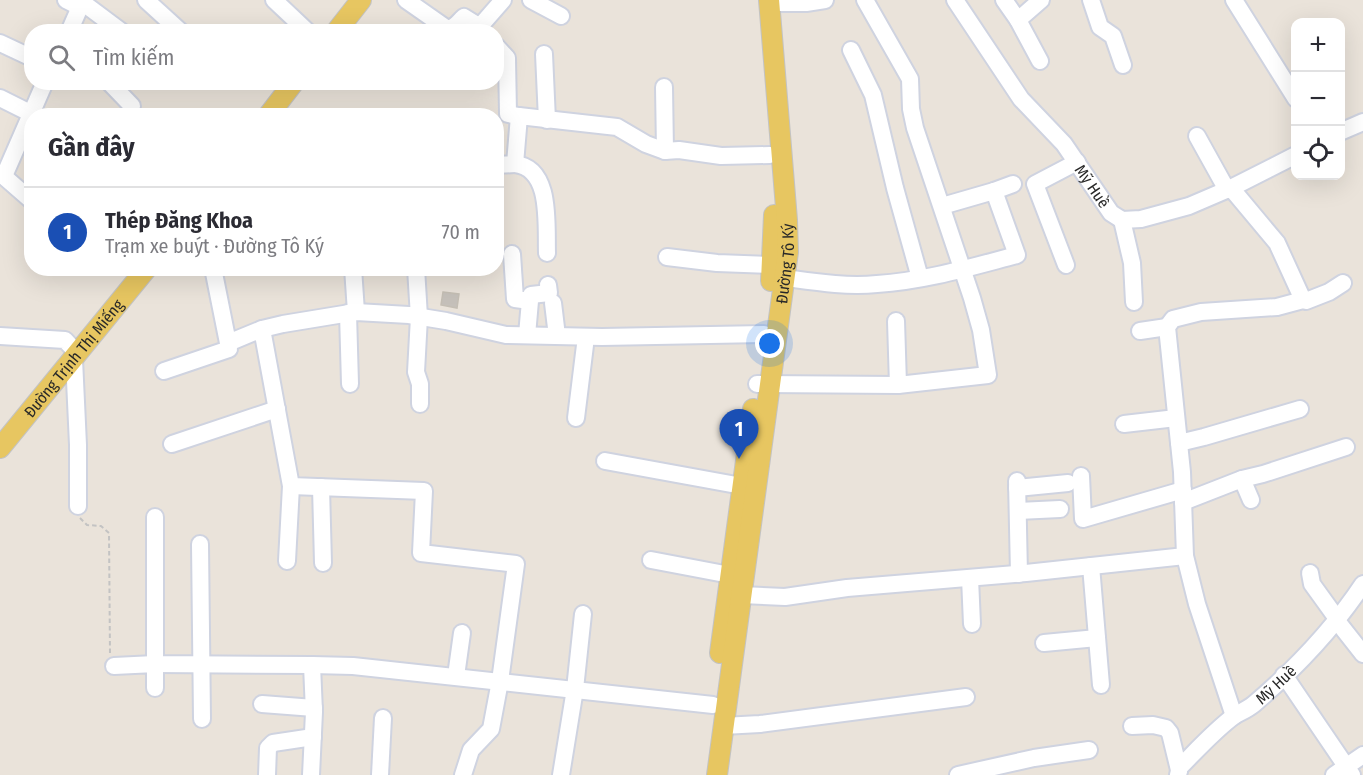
<!DOCTYPE html>
<html lang="vi">
<head>
<meta charset="utf-8">
<style>
  :root { --surface:#fff; --page:#f7f7f7; --text:#2b2b33; --muted:#7c7c81; --line:#e1e1e2; --accent:#b45309 }
  body { margin:0; font-family:"Fira Sans Condensed",sans-serif; background:var(--page); color:var(--text) }
  .controls { position:absolute; right:18px; top:18px; display:grid; overflow:hidden; border-radius:12px; box-shadow:0 6px 24px #0002 }
  .controls button { width:54px; height:54px; display:grid; place-items:center; padding:0; border:0; border-bottom:2px solid var(--line); background:var(--surface); color:var(--text); font:30px sans-serif }
  .you { position:absolute; left:770px; top:344px; width:21px; height:21px; margin:-15px; border:4px solid #fff; border-radius:50%; background:#1a73e8; box-shadow:0 0 0 9px #1a73e833 }
  .badge { display:grid; place-items:center; width:39px; height:39px; border-radius:50%; background:var(--accent); color:#fff; font-size:20px; font-weight:700 }
  .pin { position:absolute; translate:-50% -50px; filter:drop-shadow(0 2px 3px #0008) }
  .pin::after { content:''; position:absolute; top:32px; width:21px; height:18px; background:inherit; clip-path:polygon(0 0,100% 0,50% 100%) }
  .list { margin:0; padding:0; list-style:none }
  h2 { display:flex; justify-content:space-between; align-items:center; height:78px; margin:0; padding:0 24px; font-size:26px }
  h2 small { font-size:20px; font-weight:400; color:var(--muted) }
  .list li { display:grid; grid-template-columns:39px 1fr auto; gap:18px; align-items:center; box-sizing:border-box; height:90px; padding:0 24px; border-top:2px solid var(--line) }
  .list b { display:block; font-size:22px; white-space:nowrap }
  .list p { margin:0; font-size:20px; white-space:nowrap; color:var(--muted) }
  .list em { font-size:20px; font-style:normal; color:var(--muted) }
  .icon { flex:none; width:33px; height:33px; fill:none; stroke:currentColor; stroke-width:2; stroke-linecap:round; stroke-linejoin:round }
  .map { position:relative; flex:none; width:1363px; height:775px; overflow:hidden }
  .search { position:absolute; background:var(--surface); box-shadow:0 6px 24px #0002; left:24px; top:24px; width:480px; height:66px; display:flex; align-items:center; gap:15px; box-sizing:border-box; padding:0 21px; border-radius:24px; color:var(--muted); font-size:22px }
  .panel { position:absolute; background:var(--surface); box-shadow:0 6px 24px #0002; left:24px; top:108px; width:480px; height:168px; border-radius:24px }
  .map>svg:first-child { display:block }
  .building { fill:#c5c0ba; stroke:#c4beb4; stroke-width:1.5 }
  .lines { fill:none; stroke-linecap:round; stroke-linejoin:round }
  .minor-casing { stroke:#cfd3e0; stroke-width:20 }
  .major-casing { stroke:#c3c3c3; stroke-width:22 }
  .path { stroke:#c3c3c3; stroke-width:2; stroke-dasharray:4.5 3; stroke-linecap:butt }
  .minor { stroke:#fff; stroke-width:16 }
  .major { stroke:#e7c661; stroke-width:20 }
  .labels { text-anchor:middle; stroke-width:4.5; stroke-linejoin:round; paint-order:stroke }
  .street-label { font-size:16px; fill:#282828; stroke:#fff }
</style>
</head>
<body>
<div class="map">
<svg width="1363" height="775" viewBox="0 0 1363 775">
  <rect width="100%" height="100%" fill="#eae3da"/>
  <path class="building" d="M443,292L459,294L457,308L441,305Z"/>
  <g class="lines">
    <defs>
      <g id="minor">
        <path d="M66,0L80,7"/>
        <path d="M146,0L181,32"/>
        <path d="M274,0L308,32"/>
        <path d="M406,0L446,28C455,29 458,22 464,17L477,25L482,24L503,0"/>
        <path d="M531,0L561,16"/>
        <path id="s1" d="M955,0L1021,99L1064,144L1111,213L1122,220L1141,219L1189,206L1231,188L1296,155"/>
        <path d="M1004,0L1018,20"/>
        <path d="M1091,0L1100,27L1113,36L1123,65"/>
        <path d="M1234,0L1296,99"/>
        <path d="M82,2L122,32"/>
        <path d="M769,3H806L825,0"/>
        <path d="M69,32L83,0"/>
        <path d="M0,43L32,58"/>
        <path d="M496,46L507,58L508,114L519,116"/>
        <path d="M851,50L873,95L895,188L920,278"/>
        <path d="M544,54L547,120"/>
        <path d="M1040,61L1018,20L1041,0"/>
        <path d="M109,82L132,106"/>
        <path d="M664,87L665,151"/>
        <path d="M0,98L32,114"/>
        <path d="M1340,132L1363,122"/>
        <path d="M1197,136L1227,190"/>
        <path d="M515,164C552,168 546,224 547,253"/>
        <path d="M496,165L515,164L519,116L617,127L646,144L665,151L679,150L721,156L770,155"/>
        <path d="M0,173L32,201"/>
        <path d="M4,176L45,82"/>
        <path d="M1231,188L1277,243L1303,300"/>
        <path d="M994,191L1013,184"/>
        <path d="M1122,220L1132,263L1134,302"/>
        <path d="M512,254L515,299L530,301L527,335"/>
        <path d="M667,257L717,263L773,265"/>
        <path d="M1066,265L1035,184L1077,162"/>
        <path d="M213,268L228,343L262,329L283,324L356,312L409,315L446,321L506,335L602,337L764,334"/>
        <path d="M353,268L356,312"/>
        <path d="M416,268L419,317L416,372L420,384V404"/>
        <path d="M785,278C815,282 846,287 877,284C925,281 971,267 1017,255L994,191L942,206"/>
        <path d="M531,295L549,293L548,285"/>
        <path d="M553,303L557,336"/>
        <path d="M348,313L350,384"/>
        <path d="M896,321L898,385"/>
        <path d="M262,329L291,486L424,491L421,553L516,564L500,681L491,729L471,750L463,775"/>
        <path d="M1140,331L1167,327"/>
        <path d="M0,336L65,340L77,353"/>
        <path d="M74,359L78,445V506"/>
        <path d="M164,371L229,349L228,343"/>
        <path d="M757,384L898,385L988,375L981,330L972,298L915,128L911,109L910,79L865,0"/>
        <path d="M576,418L586,337"/>
        <path d="M1124,424L1176,418"/>
        <path d="M1179,443L1204,437L1300,409"/>
        <path d="M172,444L277,409"/>
        <path d="M605,461L742,486"/>
        <path d="M1081,476L1083,519L1183,490"/>
        <path d="M1242,479L1263,474L1346,447"/>
        <path d="M1017,481L1019,574"/>
        <path d="M321,487L323,563"/>
        <path d="M1017,488L1068,483"/>
        <path d="M1183,502L1242,479L1251,500"/>
        <path d="M1018,511L1060,509"/>
        <path d="M155,517V664L312,665L314,712L311,775"/>
        <path d="M200,544L202,719"/>
        <path d="M651,560L730,575"/>
        <path d="M287,561L291,486"/>
        <path d="M1091,566L1101,685"/>
        <path d="M1310,573L1312,584L1338,620"/>
        <path d="M970,578L972,624"/>
        <path d="M741,595L785,597L847,588L1026,573L1185,556"/>
        <path d="M1337,621L1363,654"/>
        <path d="M1044,643L1097,638"/>
        <path d="M312,665L353,666L713,705"/>
        <path d="M114,666L155,664V688"/>
        <path d="M1284,675L1352,775"/>
        <path d="M456,676L462,633"/>
        <path d="M262,704L314,708"/>
        <path d="M1234,716L1197,604L1185,556L1182,472L1167,327L1173,319L1201,312L1277,307L1303,300L1306,301L1329,292L1343,283"/>
        <path d="M723,726L760,724L966,697"/>
        <path d="M1132,726L1153,725L1166,728L1170,733L1179,770"/>
        <path d="M267,775L268,748L273,743L313,737"/>
        <path d="M380,775L383,718"/>
        <path d="M561,775L575,689L583,614"/>
        <path d="M958,775L1034,758L1089,750"/>
        <path id="s2" d="M1178,775L1180,767C1197,750 1215,730 1234,716C1241,712 1248,709 1254,704C1295,669 1333,629 1363,584"/>
        <path d="M1334,775L1363,755"/>
      </g>
      <g id="major">
        <path d="M336,32L361,0"/>
        <path d="M268,116L294,82"/>
        <path d="M771,281L774,215"/>
        <path id="s3" d="M0,448L147,268"/>
        <path d="M720,653L753,409"/>
        <path id="s4" d="M717,775L788,252L787,220L769,0"/>
      </g>
    </defs>
    <use href="#minor" class="minor-casing"/>
    <use href="#major" class="major-casing"/>
    <path class="path" d="M80,518L87,525L101,526L109,533L110,655"/>
    <use href="#minor" class="minor"/>
    <use href="#major" class="major"/>
  </g>
  <g class="labels">
    <g class="street-label">
      <text dy="6" stroke="none"><textPath href="#s1" startOffset="232">Mỹ Huề</textPath></text>
      <text dy="6" stroke="none"><textPath href="#s4" startOffset="516">Đường Tô Ký</textPath></text>
      <text dy="6" stroke="none"><textPath href="#s3" startOffset="116">Đường Trịnh Thị Miếng</textPath></text>
      <text dy="6" stroke="none"><textPath href="#s2" startOffset="135">Mỹ Huề</textPath></text>
    </g>
  </g>
</svg>
<div class="controls">
<button>+</button>
<button>−</button>
<button><svg class="icon" aria-label="locate" viewBox="0 0 24 24"><circle cx="12" cy="12" r="6"/><path d="M12 2v4M12 18v4M2 12h4M18 12h4"/></svg></button>
</div>
<div class="you"></div>
<div class="pin badge" style="left:739px;top:459px;background:#1a4fb4">1</div>
<div class="search"><svg class="icon" aria-label="search" viewBox="0 0 24 24"><circle cx="10" cy="10" r="6"/><path d="M15 15l6 6"/></svg>Tìm kiếm</div>
<section class="panel">
<h2>Gần đây<small></small></h2>
<ul class="list">
<li><span class="badge" style="background:#1a4fb4">1</span><div><b>Thép Đăng Khoa</b><p>Trạm xe buýt · Đường Tô Ký</p></div><em>70 m</em></li>
</ul>
</section>
</div>
</body>
</html>
